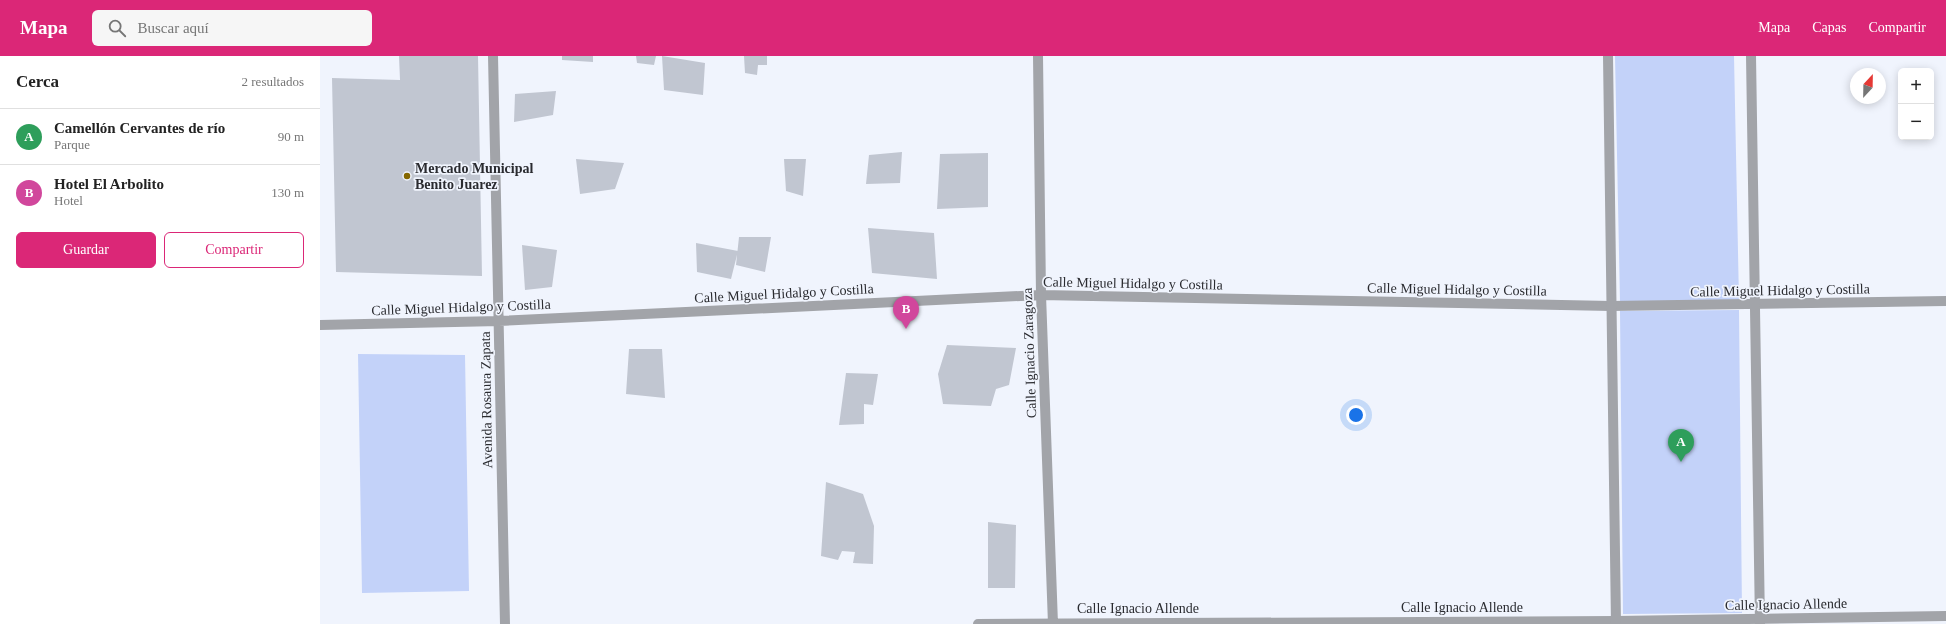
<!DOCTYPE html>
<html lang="es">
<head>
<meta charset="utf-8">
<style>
  :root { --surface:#fff; --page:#f6f6f6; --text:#222; --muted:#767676; --line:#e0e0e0; --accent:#db2777 }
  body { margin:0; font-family:"Times New Roman",serif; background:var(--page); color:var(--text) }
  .controls { position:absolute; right:12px; top:12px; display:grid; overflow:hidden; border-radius:6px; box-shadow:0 2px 10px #0003 }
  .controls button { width:36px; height:36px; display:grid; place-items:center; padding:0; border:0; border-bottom:1px solid var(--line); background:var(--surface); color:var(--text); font:20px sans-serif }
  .compass { position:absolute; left:1530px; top:12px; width:36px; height:36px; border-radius:50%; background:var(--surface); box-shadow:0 2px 10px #0003; rotate:22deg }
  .you { position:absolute; left:1036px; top:359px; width:14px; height:14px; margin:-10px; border:3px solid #fff; border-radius:50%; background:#1a73e8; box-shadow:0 0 0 6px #1a73e833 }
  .badge { display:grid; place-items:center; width:26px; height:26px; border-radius:50%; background:var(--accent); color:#fff; font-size:13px; font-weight:700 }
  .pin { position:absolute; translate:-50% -33px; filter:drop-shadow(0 1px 2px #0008) }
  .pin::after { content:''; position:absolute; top:21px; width:14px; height:12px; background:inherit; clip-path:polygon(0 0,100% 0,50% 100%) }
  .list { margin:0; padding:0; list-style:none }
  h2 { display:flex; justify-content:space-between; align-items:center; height:52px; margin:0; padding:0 16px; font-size:17px }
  h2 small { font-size:13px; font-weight:400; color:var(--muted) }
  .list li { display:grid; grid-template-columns:26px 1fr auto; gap:12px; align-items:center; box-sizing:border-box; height:56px; padding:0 16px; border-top:1px solid var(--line) }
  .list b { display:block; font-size:15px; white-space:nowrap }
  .list p { margin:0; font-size:13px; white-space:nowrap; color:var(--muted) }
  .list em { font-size:13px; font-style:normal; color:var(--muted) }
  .actions { display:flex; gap:8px; padding:12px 16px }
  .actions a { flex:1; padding:9px 0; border:1px solid var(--accent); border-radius:6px; text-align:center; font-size:14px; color:var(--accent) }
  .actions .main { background:var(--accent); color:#fff }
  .icon { flex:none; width:22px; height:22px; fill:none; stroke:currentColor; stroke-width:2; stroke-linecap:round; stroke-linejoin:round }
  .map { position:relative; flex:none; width:1626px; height:568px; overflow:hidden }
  header { display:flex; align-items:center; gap:24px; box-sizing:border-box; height:56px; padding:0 20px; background:var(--accent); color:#fff }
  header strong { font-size:19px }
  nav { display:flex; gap:22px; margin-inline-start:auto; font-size:14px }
  .search { width:280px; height:36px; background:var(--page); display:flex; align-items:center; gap:10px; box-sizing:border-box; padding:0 14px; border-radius:6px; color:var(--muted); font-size:15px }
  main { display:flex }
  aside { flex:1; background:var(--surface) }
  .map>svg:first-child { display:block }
  .green { fill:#c3d2f9 }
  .building { fill:#c1c6d1 }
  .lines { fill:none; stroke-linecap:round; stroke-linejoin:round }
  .minor { stroke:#a2a4a9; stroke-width:10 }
  .tertiary { stroke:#a2a4a9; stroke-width:10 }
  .poi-dot { fill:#856700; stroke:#f0f4fd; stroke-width:1.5 }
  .labels { text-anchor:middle; stroke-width:3.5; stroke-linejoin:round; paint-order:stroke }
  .poi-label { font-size:14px; font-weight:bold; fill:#2a2b30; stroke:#f0f4fd; text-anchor:start }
  .street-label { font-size:14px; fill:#2a2b30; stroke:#f0f4fd }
</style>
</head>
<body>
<header>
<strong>Mapa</strong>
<div class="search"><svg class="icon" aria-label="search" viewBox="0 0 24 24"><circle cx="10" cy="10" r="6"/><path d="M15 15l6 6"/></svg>Buscar aquí</div>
<nav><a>Mapa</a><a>Capas</a><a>Compartir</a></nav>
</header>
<main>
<aside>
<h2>Cerca<small>2 resultados</small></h2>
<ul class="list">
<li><span class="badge" style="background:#2e9e5b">A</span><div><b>Camellón Cervantes de río</b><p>Parque</p></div><em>90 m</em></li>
<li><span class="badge" style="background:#d1479c">B</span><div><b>Hotel El Arbolito</b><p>Hotel</p></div><em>130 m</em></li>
</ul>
<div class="actions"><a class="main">Guardar</a><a>Compartir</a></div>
</aside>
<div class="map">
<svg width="1626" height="568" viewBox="0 0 1626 568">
  <rect width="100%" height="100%" fill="#f0f4fd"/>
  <path class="green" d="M1295,0H1414L1419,245L1300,246Z
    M1419,254L1422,557L1303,558L1300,255Z
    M38,298L145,299L149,535L42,537Z"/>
  <path class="building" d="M79,0H158L162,220L16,216L12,22L80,24Z
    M242,0H273V6L242,4Z
    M316,0H336L334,9L317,7Z
    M342,0L385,7L383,39L344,34Z
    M424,0H447V9H438L437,19L425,17Z
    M236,35L233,59L194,66L195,38Z
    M582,96L580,127L546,128L549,99Z
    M668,97V151L617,153L620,98Z
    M256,103L304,107L295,133L260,138Z
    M464,103H486L483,140L466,135Z
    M548,172L614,177L617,223L552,217Z
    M419,181H451L445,216L416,209Z
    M376,187L418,195L411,223L377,216Z
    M202,189L237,194L232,231L205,234Z
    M627,289L696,292L689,329L676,333L671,350L623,348L618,318Z
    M309,293H342L345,342L306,338Z
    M526,317L558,318L553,349L544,348V368L519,369Z
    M506,426L543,438L554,470L553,508L533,507L535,496L522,495L518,504L501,500Z
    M668,466L696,469L695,532H668Z"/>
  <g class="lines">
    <path class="minor" d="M173,0L185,568
      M718,0L721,239L733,568
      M0,269L179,265L721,239L1291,250L1626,245
      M658,568L1296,565L1626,560"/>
    <path class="tertiary" d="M1288,0L1296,568
      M1431,0L1440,568"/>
  </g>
  <circle class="poi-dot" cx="87" cy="120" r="4"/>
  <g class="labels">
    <g class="poi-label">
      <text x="95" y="117">Mercado Municipal<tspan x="95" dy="16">Benito Juarez</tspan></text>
    </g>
    <g class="street-label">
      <text transform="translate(813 227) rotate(1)" y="5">Calle Miguel Hidalgo y Costilla</text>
      <text transform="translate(1137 233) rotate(1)" y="5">Calle Miguel Hidalgo y Costilla</text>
      <text transform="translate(1460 234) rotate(-1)" y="5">Calle Miguel Hidalgo y Costilla</text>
      <text transform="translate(464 237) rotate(-3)" y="5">Calle Miguel Hidalgo y Costilla</text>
      <text transform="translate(141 251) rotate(-2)" y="5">Calle Miguel Hidalgo y Costilla</text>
      <text transform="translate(709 297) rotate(-92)" y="5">Calle Ignacio Zaragoza</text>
      <text transform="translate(166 344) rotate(-91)" y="5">Avenida Rosaura Zapata</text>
      <text transform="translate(1466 548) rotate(-1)" y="5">Calle Ignacio Allende</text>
      <text x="1142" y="556">Calle Ignacio Allende</text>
      <text x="818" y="557">Calle Ignacio Allende</text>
    </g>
  </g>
</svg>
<div class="controls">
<button>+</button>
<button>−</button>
</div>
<svg class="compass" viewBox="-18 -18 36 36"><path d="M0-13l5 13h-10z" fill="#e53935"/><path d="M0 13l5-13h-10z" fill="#767676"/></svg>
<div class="you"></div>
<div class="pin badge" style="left:1361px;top:406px;background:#2e9e5b">A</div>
<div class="pin badge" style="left:586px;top:273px;background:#d1479c">B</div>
</div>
</main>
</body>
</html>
